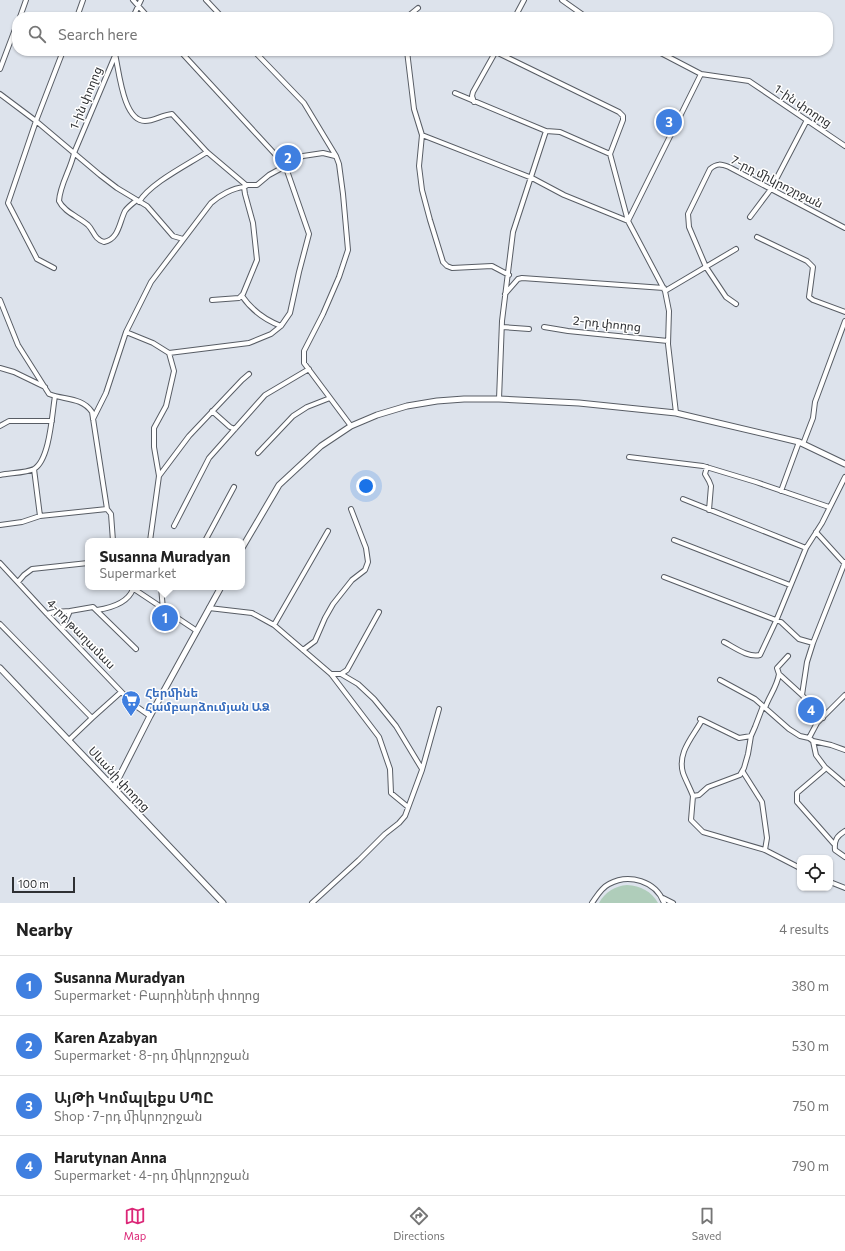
<!DOCTYPE html>
<html lang="en">
<head>
<meta charset="utf-8">
<style>
  :root { --surface:#fff; --page:#f2f2f2; --text:#222; --muted:#767676; --line:#e0e0e0; --accent:#db2777 }
  body { margin:0; font-family:Commissioner,"Noto Sans Armenian",sans-serif; background:var(--page); color:var(--text) }
  .controls { position:absolute; right:12px; bottom:12px; display:grid; overflow:hidden; border-radius:8px; box-shadow:0 1px 3px #0004 }
  .controls button { width:36px; height:36px; display:grid; place-items:center; padding:0; border:0; border-bottom:1px solid var(--line); background:var(--surface); color:var(--text); font:20px sans-serif }
  .scale { position:absolute; left:12px; bottom:10px; width:63px; box-sizing:border-box; padding-left:4px; border:2px solid #2e3033; border-top:0; font-size:11px; line-height:14px; white-space:nowrap; color:#2e3033; -webkit-text-stroke:3px #fff; paint-order:stroke }
  .you { position:absolute; left:366px; top:486px; width:14px; height:14px; margin:-10px; border:3px solid #fff; border-radius:50%; background:#1a73e8; box-shadow:0 0 0 6px #1a73e833 }
  .badge { display:grid; place-items:center; width:26px; height:26px; border-radius:50%; background:var(--accent); color:#fff; font-size:13px; font-weight:700 }
  .pin { position:absolute; translate:-50% -50%; border:2px solid #fff; box-shadow:0 1px 4px #0006 }
  .popup { position:absolute; left:85px; top:538px; width:160px; height:52px; box-sizing:border-box; display:grid; place-content:center; border-radius:8px; background:var(--surface); filter:drop-shadow(0 1px 3px #0005); font-size:13px; white-space:nowrap; color:var(--muted) }
  .popup b { font-size:15px; color:var(--text) }
  .popup::after { content:''; position:absolute; left:50%; top:100%; margin-left:-8px; border:8px solid transparent; border-top-color:var(--surface) }
  .list { margin:0; padding:0; list-style:none }
  h2 { display:flex; justify-content:space-between; align-items:center; height:52px; margin:0; padding:0 16px; font-size:17px }
  h2 small { font-size:13px; font-weight:400; color:var(--muted) }
  .list li { display:grid; grid-template-columns:26px 1fr auto; gap:12px; align-items:center; box-sizing:border-box; height:60px; padding:0 16px; border-top:1px solid var(--line) }
  .list b { display:block; font-size:15px; white-space:nowrap }
  .list p { margin:0; font-size:13px; white-space:nowrap; color:var(--muted) }
  .list em { font-size:13px; font-style:normal; color:var(--muted) }
  .icon { flex:none; width:22px; height:22px; fill:none; stroke:currentColor; stroke-width:2; stroke-linecap:round; stroke-linejoin:round }
  .map { position:relative; flex:none; width:845px; height:903px; overflow:hidden }
  .search { position:absolute; background:var(--surface); box-shadow:0 1px 3px #0004; left:12px; right:12px; top:12px; height:44px; display:flex; align-items:center; gap:10px; box-sizing:border-box; padding:0 14px; border-radius:16px; color:var(--muted); font-size:15px }
  .sheet { height:292px; background:var(--surface) }
  nav { display:flex; justify-content:space-around; align-items:center; box-sizing:border-box; height:56px; border-top:1px solid var(--line); background:var(--surface); font-size:11px; color:var(--muted) }
  nav a { display:grid; justify-items:center; gap:2px }
  nav .on { color:var(--accent) }
  .map>svg:first-child { display:block }
  .green { fill:#afcdba }
  .lines { fill:none; stroke-linecap:round; stroke-linejoin:round }
  .minor-casing { stroke:#585d65; stroke-width:6 }
  .major-casing { stroke:#585d65; stroke-width:7 }
  .minor { stroke:#fff; stroke-width:4 }
  .major { stroke:#fff; stroke-width:5 }
  .labels { text-anchor:middle; stroke-width:3; stroke-linejoin:round; paint-order:stroke }
  .street-label { font-size:12px; fill:#2e3033; stroke:#fff }
  .shop-label { font-size:12px; font-weight:bold; fill:#366cbe; stroke:#fff; text-anchor:start }
</style>
</head>
<body>
<div class="map">
<svg width="845" height="903" viewBox="0 0 845 903">
  <rect width="100%" height="100%" fill="#dde3ec"/>
  <path class="green" d="M627,885C641,886 651,891 658,903H599C605,892 615,886 627,885Z"/>
  <g class="lines">
    <defs>
      <path id="minor" d="M133,0L148,17
        M206,0L222,17
        M562,0L586,17
        M20,17L26,0
        M77,17L83,0
        M133,17L141,0
        M407,17L418,8
        M515,17L524,0
        M117,51L74,153C71,169 60,184 59,201C64,212 79,217 88,225C94,231 94,239 104,242C119,239 119,223 125,211C128,207 133,203 137,200
        M254,51L304,103L336,156L339,164L343,194L348,250L339,277L323,314L304,351V363L351,426
        M407,51L414,109L422,135L419,166L422,190L430,220L443,262L447,266L452,268L492,266L509,275
        M657,51L701,74L749,81L845,146
        M496,52L619,112L623,116V120L610,154
        M115,54C119,70 123,121 145,121C154,121 162,115 172,114L207,152L246,185H257L269,175L280,169L285,165L303,156L323,153L335,156
        M0,69L17,24
        M0,94L36,121L100,175L117,188L147,206L173,236L183,239
        M474,102L472,96L473,92L496,51
        M422,135L532,178L564,195L628,221L610,154L560,132L546,131L455,93
        M139,202C150,183 189,164 207,152
        M750,217L771,189L807,120
        M757,237L807,261L813,267L809,297L813,300L845,312
        M54,268L37,259L8,203L36,121L63,51
        M665,291L736,249
        M505,294L518,279L522,278L664,288
        M242,296C251,309 265,320 281,326
        M0,300L18,345L49,394C64,400 82,397 92,412L107,509
        M212,300L239,298L243,294L257,260L253,223L245,194L244,187L246,186
        M736,304L726,297L706,267L689,227L688,214L710,169C717,163 721,164 729,167L845,228
        M502,327L529,329
        M544,327L568,331L668,341
        M126,332L153,343L169,353L174,371L166,406L154,428V447L159,476L150,541
        M169,353L249,343L271,334L281,326L290,313L299,272L309,234L285,165L180,51
        M0,368L14,372L45,387
        M499,399L502,321L513,232L546,131
        M212,411L230,427L235,429
        M676,413L668,344L669,311L665,291L628,221L701,74
        M93,419L106,393L126,332L151,282L211,203C220,195 233,188 244,187
        M0,426L9,421H52
        M803,444L813,418L815,402L845,321
        M258,453L293,416L307,407L330,398
        M629,457L703,466L756,482L829,507
        M707,467L705,474L709,481L711,486L709,510
        M34,469L40,516
        M0,475C9,473 26,473 34,469C50,460 52,413 55,396
        M159,476L189,436L242,380L249,374
        M781,491L799,442
        M683,499L806,548
        M0,525L22,522L40,516L107,509L111,514L113,541
        M174,526L209,458L265,395L309,369
        M816,532L845,564
        M674,540L790,585
        M205,541L234,487
        M0,563L47,614L133,704L150,716
        M664,577L781,622L799,639L813,643
        M18,582L24,575L32,569L88,563
        M131,587L197,631
        M161,587L163,609
        M209,608L252,613L274,625L331,674L379,737L390,769L391,793L408,807
        M97,610C110,608 128,603 133,589
        M47,614L54,612L70,611
        M0,624L92,718L121,692
        M274,625L328,531
        M62,629L70,611L93,607L136,649
        M724,642C734,647 748,658 760,655L776,621L806,548L822,523L845,477
        M303,650L315,641L325,618L333,604L352,580L365,570L368,562L366,548L351,509
        M788,656L777,668L779,674L802,695
        M331,674H341L347,670L379,612
        M341,674L358,684L374,699L396,726L422,769
        M720,680L755,699L789,729L800,736L809,738L813,741L816,755L825,767L824,770L797,793V802L834,844
        M765,708C769,696 777,687 779,674
        M823,718L802,695L807,662L813,643L845,562
        M700,719L739,738L751,736
        M702,720C693,737 677,752 683,773C686,781 690,788 693,796L699,795L708,787L740,775L744,768L748,754L751,736L755,727L763,706
        M809,738L817,723L845,695
        M69,740L92,718
        M813,741L831,745L845,750
        M825,767L845,784
        M743,772L762,802L767,838L765,850
        M693,796L691,820L703,832L765,850L800,868
        M845,831C837,836 834,840 835,850L845,857
        M830,882L845,888
        M663,898L673,903
        M312,903L359,860L385,834L399,823L405,816L422,770L439,709
        M592,903C597,896 601,888 609,884C629,873 656,881 664,903"/>
      <path id="major" d="M242,548L279,485L321,446L351,426L377,415L407,406L437,401L464,399H499L579,403L676,413L799,442L845,464
        M0,668L223,903
        M114,787L150,716L221,587"/>
    </defs>
    <use href="#minor" class="minor-casing"/>
    <use href="#major" class="major-casing"/>
    <use href="#minor" class="minor"/>
    <use href="#major" class="major"/>
  </g>
  <defs>
    <symbol id="supermarket-pin" viewBox="-11 -11 22 30"><path d="M0 17L-7.5 6A9.5 9.5 0 1 1 7.5 6Z" fill="#3f7fe0" stroke="#fff"/><path d="M-6-5.5h2.5l.6 2H6L4.5 2H-2.5L-4.4-4H-6ZM-1.5 3.2a1.3 1.3 0 1 0 .1 0ZM3 3.2a1.3 1.3 0 1 0 .1 0Z" fill="#fff"/></symbol>
  </defs>
  <g fill-rule="evenodd">
    <use href="#supermarket-pin" x="120" y="689" width="22" height="30"/>
  </g>
  <g class="labels">
    <g class="street-label">
      <text transform="translate(86 98) rotate(-68)" y="4">1-ին փողոց</text>
      <text transform="translate(803 106) rotate(34)" y="4">1-ին փողոց</text>
      <text transform="translate(777 182) rotate(27)" y="4">7-րդ միկրոշրջան</text>
      <text transform="translate(607 324) rotate(6)" y="4">2-րդ փողոց</text>
      <text transform="translate(81 634) rotate(46)" y="4">4-րդ թաղամաս</text>
      <text transform="translate(119 779) rotate(47)" y="4">Սևանի փողոց</text>
    </g>
    <g class="shop-label">
      <text x="145" y="697">Հերմինե<tspan x="145" dy="14">Համբարձումյան ԱՁ</tspan></text>
    </g>
  </g>
</svg>
<div class="controls">
<button><svg class="icon" aria-label="locate" viewBox="0 0 24 24"><circle cx="12" cy="12" r="6"/><path d="M12 2v4M12 18v4M2 12h4M18 12h4"/></svg></button>
</div>
<div class="scale">100 m</div>
<div class="you"></div>
<div class="pin badge" style="left:165px;top:618px;background:#3f7fe0">1</div>
<div class="popup"><b>Susanna Muradyan</b>Supermarket</div>
<div class="pin badge" style="left:288px;top:158px;background:#3f7fe0">2</div>
<div class="pin badge" style="left:669px;top:122px;background:#3f7fe0">3</div>
<div class="pin badge" style="left:811px;top:710px;background:#3f7fe0">4</div>
<div class="search"><svg class="icon" aria-label="search" viewBox="0 0 24 24"><circle cx="10" cy="10" r="6"/><path d="M15 15l6 6"/></svg>Search here</div>
</div>
<section class="sheet">
<h2>Nearby<small>4 results</small></h2>
<ul class="list">
<li><span class="badge" style="background:#3f7fe0">1</span><div><b>Susanna Muradyan</b><p>Supermarket · Բարդիների փողոց</p></div><em>380 m</em></li>
<li><span class="badge" style="background:#3f7fe0">2</span><div><b>Karen Azabyan</b><p>Supermarket · 8-րդ միկրոշրջան</p></div><em>530 m</em></li>
<li><span class="badge" style="background:#3f7fe0">3</span><div><b>ԱյԹի Կոմպլեքս ՍՊԸ</b><p>Shop · 7-րդ միկրոշրջան</p></div><em>750 m</em></li>
<li><span class="badge" style="background:#3f7fe0">4</span><div><b>Harutynan Anna</b><p>Supermarket · 4-րդ միկրոշրջան</p></div><em>790 m</em></li>
</ul>
</section>
<nav>
<a class="on"><svg class="icon" aria-label="map" viewBox="0 0 24 24"><path d="M3 6l6-2 6 2 6-2v14l-6 2-6-2-6 2zM9 4v14M15 6v14"/></svg>Map</a>
<a><svg class="icon" aria-label="directions" viewBox="0 0 24 24"><path d="M12 3l9 9-9 9-9-9zM9 14v-3h6M13 9l2 2-2 2"/></svg>Directions</a>
<a><svg class="icon" aria-label="saved" viewBox="0 0 24 24"><path d="M7 4h10v16l-5-4-5 4z"/></svg>Saved</a>
</nav>
</body>
</html>
